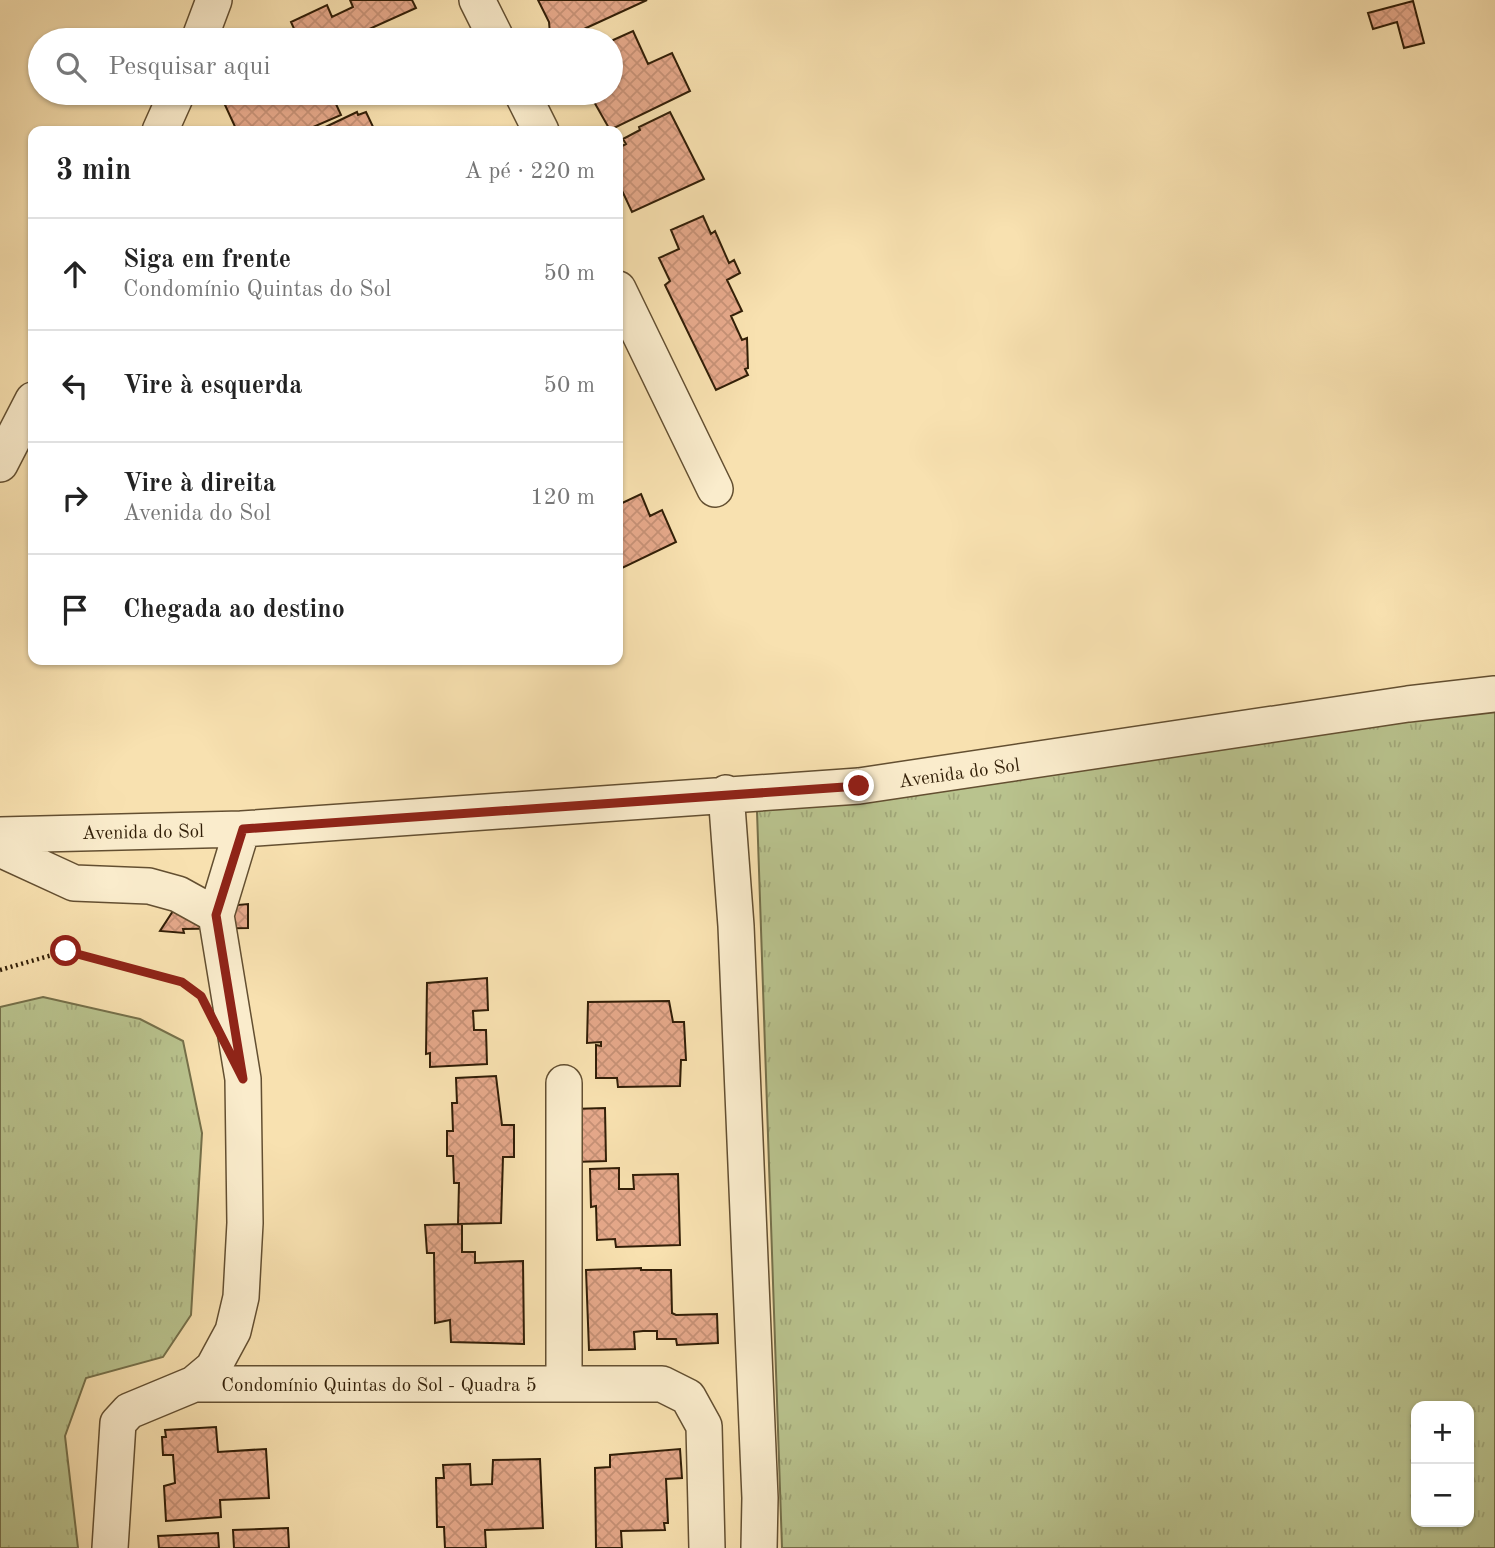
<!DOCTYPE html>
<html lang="pt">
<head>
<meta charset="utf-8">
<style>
  :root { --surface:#fff; --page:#f6f6f6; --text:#222; --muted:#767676; --line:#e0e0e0 }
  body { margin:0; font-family:"Old Standard TT",serif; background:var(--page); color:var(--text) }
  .controls { position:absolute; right:21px; bottom:21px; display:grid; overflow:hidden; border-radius:14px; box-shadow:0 2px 5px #0004 }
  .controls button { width:63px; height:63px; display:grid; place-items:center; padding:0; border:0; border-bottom:2px solid var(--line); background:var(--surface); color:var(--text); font:35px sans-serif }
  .stop { position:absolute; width:21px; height:21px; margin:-16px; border:5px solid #8f2418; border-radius:50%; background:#fff }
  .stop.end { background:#8f2418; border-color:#fff; box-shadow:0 2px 7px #0008 }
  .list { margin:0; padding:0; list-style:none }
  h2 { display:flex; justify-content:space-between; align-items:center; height:91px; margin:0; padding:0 28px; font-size:30px }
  h2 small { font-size:23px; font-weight:400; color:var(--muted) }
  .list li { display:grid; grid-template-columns:46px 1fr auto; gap:21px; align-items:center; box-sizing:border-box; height:112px; padding:0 28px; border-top:2px solid var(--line) }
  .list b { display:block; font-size:26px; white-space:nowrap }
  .list p { margin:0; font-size:23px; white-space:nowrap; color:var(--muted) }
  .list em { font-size:23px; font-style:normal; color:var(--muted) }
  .icon { flex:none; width:38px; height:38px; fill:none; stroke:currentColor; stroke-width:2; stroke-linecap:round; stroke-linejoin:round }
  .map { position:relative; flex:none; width:1495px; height:1548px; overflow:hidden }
  .search { position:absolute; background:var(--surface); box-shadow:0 2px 5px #0004; left:28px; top:28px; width:595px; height:77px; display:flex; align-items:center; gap:18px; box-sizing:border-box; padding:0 24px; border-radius:38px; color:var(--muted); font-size:26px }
  .panel { position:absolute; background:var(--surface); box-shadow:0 2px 5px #0004; left:28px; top:126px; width:595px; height:539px; border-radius:14px }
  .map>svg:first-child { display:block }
  .grass { fill:url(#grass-tufts); stroke:#75704a; stroke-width:2; fill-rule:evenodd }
  .building { fill:url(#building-cross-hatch); stroke:#311e07; stroke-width:2 }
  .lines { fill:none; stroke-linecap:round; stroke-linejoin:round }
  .minor-casing { stroke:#634f31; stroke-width:38 }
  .path { stroke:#311e07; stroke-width:4.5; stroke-dasharray:2 3.5; stroke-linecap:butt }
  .minor { stroke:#faeccc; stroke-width:35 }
  .route { stroke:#8f2418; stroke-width:9 }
  .labels { text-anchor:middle; stroke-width:6; stroke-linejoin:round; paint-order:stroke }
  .street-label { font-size:19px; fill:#311e07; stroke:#faeccc }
</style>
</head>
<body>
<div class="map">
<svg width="1495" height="1548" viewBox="0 0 1495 1548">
  <defs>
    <pattern id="grass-tufts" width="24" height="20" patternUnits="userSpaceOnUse" patternTransform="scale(1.75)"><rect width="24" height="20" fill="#b9c38e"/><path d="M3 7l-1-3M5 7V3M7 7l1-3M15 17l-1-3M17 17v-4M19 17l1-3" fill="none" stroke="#a0a779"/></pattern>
    <pattern id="building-cross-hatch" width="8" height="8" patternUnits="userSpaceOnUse" patternTransform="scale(1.75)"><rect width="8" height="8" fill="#e6a98b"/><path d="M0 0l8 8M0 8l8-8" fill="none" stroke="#c69176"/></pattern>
  </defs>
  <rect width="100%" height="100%" fill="#f8e1b0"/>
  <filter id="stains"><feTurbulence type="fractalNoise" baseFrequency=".00286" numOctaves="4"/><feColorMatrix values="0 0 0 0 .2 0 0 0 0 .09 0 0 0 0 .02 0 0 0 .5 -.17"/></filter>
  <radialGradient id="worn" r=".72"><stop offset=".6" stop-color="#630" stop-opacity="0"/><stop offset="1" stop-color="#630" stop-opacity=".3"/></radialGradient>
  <path class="grass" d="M1495,708V1548H782L756,782ZM1416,1406H1469V1522H1416Z
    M43,997L140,1019L183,1041L202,1133L191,1315L163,1357L86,1378L65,1436L78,1548H0V1007Z"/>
  <path class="building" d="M350,0H412L416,8L345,40H299L291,22L327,5L332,17L353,7Z
    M538,0H647L560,40L550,34L549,22Z
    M1413,1L1424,43L1404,48L1397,22L1373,29L1368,13Z
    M633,31L648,64L672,53L690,91L610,130L589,93H611V41Z
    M251,93L256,99L267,93H331L341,115L304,131H237L225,105Z
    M357,112L358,115L366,112L375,131H317Z
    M670,112L704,179L632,212L618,182V148L626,144L623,139L640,130L639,127Z
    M703,216L711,234L715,231L729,263L734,260L740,273L727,280L742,311L731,316L742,340L747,338L748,368L745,369L748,375L716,390L665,285L670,281L659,258L679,249L671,230Z
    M641,494L650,516L662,510L676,542L618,570V505Z
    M248,904V928L183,929L184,933L160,931L173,911Z
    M487,978L488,1010L473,1011L474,1030H486L487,1064L430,1067V1053L426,1054L427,983Z
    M669,1001L673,1022H684L686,1060H681L680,1086L618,1087L617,1078H596V1045L601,1046V1042L587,1043L588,1002Z
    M496,1076L502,1125H514V1157H503L501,1223L458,1224L459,1183H454L453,1156H447V1131H453L452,1103H457L456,1078Z
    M605,1108L606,1161L574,1162L572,1109Z
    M619,1168V1189H634L633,1175L678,1174L680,1245L616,1247L615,1239L597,1240L596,1206L591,1207L590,1169Z
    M462,1224V1252H475V1263L523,1261L524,1344L451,1342L450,1320L435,1323L434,1253H427L425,1225Z
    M641,1268V1270H671L672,1313L676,1315L717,1314L718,1343L677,1345L676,1339H657V1331H643L634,1332L635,1349L589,1350L586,1270Z
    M216,1427L218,1452L266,1449L269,1498L220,1500L221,1517L166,1521L164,1486L175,1483L173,1455H163L162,1437H166L165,1430Z
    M680,1449L682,1478L666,1479L668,1523H664L665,1530L621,1531L622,1548H596L595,1468L610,1467V1455Z
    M540,1459L543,1528L485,1530L486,1548H445L444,1527H437L436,1478H444L443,1465L470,1464L471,1485L492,1484L493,1460Z
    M288,1528L289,1548H234L233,1530Z
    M218,1533L219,1548H159L158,1536Z"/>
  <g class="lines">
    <defs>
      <path id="minor" d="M477,0L497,40
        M199,40L214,0
        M522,93L541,131
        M160,131L177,93
        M618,289L715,489
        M0,464L33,400
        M726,793L736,926L760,1498L759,1548
        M0,835L242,829L859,786L1408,704L1495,694
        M0,849L74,883L149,886L178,894L216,915
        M564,1083V1383
        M194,1384H662L688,1397L704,1426L707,1548
        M110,1548L118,1423L129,1411L194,1384L213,1368L233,1331L241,1297L245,1223L243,1079L216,915L242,829"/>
    </defs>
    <use href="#minor" class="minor-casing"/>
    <path class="path" d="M0,970L66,951L182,982L193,990"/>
    <use href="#minor" class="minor"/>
  </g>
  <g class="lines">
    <path class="route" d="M66,951L182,982L201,996L243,1079L216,915L243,829L859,786"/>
  </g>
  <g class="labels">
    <g class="street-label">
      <text transform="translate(959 772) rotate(-8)" y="7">Avenida do Sol</text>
      <text transform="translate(143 831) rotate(-1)" y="7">Avenida do Sol</text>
      <text x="379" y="1391">Condomínio Quintas do Sol - Quadra 5</text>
    </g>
  </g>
  <rect width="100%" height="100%" filter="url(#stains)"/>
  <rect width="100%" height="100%" fill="url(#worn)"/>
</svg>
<div class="controls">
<button>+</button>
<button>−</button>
</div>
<div class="stop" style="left:66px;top:951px"></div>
<div class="stop end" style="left:859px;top:786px"></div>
<div class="search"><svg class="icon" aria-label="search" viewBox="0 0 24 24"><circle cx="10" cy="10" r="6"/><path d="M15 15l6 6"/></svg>Pesquisar aqui</div>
<section class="panel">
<h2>3 min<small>A pé · 220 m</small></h2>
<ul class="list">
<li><svg class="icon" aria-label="ahead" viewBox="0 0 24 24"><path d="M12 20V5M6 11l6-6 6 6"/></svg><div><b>Siga em frente</b><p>Condomínio Quintas do Sol</p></div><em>50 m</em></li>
<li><svg class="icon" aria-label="left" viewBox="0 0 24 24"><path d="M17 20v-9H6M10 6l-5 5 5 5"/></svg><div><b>Vire à esquerda</b></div><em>50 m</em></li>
<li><svg class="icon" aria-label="right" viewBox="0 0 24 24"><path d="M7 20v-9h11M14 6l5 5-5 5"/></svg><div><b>Vire à direita</b><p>Avenida do Sol</p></div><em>120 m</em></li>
<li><svg class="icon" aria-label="arrive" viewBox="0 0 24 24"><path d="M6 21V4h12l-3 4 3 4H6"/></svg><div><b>Chegada ao destino</b></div></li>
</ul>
</section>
</div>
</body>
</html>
